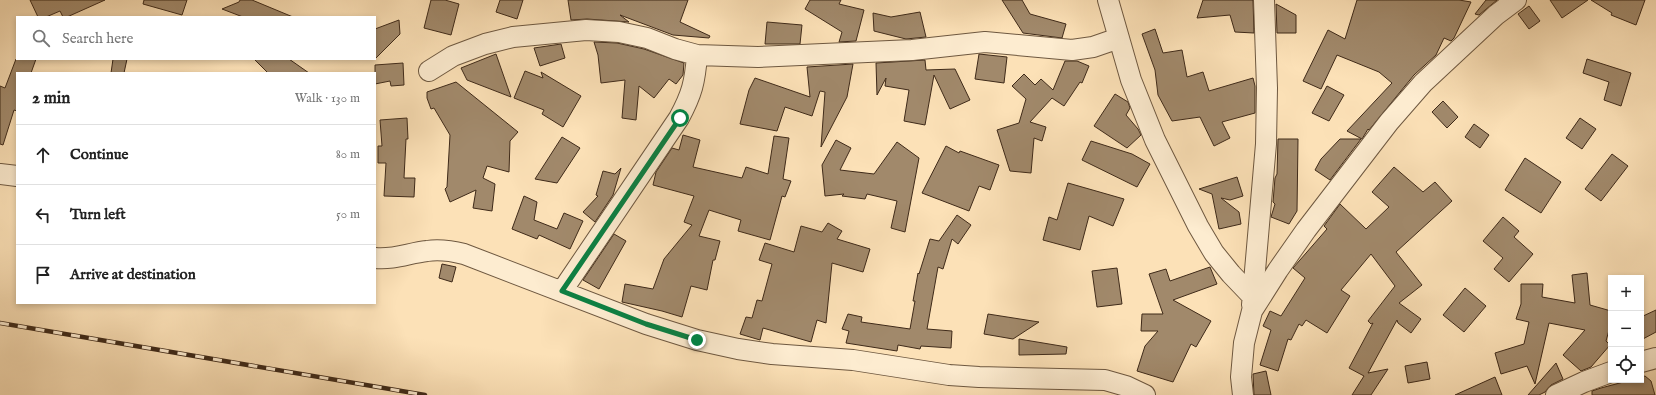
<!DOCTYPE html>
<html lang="en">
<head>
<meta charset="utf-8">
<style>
  :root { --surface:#fff; --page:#f6f6f6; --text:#222; --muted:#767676; --line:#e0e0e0 }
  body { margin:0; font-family:"IM FELL English",serif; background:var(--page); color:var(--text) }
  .controls { position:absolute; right:12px; bottom:12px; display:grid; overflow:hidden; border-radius:0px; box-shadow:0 2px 6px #0003 }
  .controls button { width:36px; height:36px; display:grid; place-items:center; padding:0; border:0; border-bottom:1px solid var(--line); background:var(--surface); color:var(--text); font:20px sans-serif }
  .stop { position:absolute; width:12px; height:12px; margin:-9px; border:3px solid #0b8043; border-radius:50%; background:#fff }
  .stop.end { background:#0b8043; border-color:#fff; box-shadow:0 1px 4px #0008 }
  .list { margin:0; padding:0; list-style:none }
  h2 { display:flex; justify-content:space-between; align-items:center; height:52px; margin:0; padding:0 16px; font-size:17px }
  h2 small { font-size:13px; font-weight:400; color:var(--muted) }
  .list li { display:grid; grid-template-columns:26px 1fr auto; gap:12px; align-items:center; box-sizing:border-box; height:60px; padding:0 16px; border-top:1px solid var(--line) }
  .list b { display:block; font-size:15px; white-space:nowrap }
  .list em { font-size:13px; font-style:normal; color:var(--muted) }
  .icon { flex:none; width:22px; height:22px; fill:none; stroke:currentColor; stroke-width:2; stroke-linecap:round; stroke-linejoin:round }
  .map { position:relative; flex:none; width:1656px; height:395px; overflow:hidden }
  .search { position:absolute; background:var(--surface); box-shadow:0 2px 6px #0003; left:16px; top:16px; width:360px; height:44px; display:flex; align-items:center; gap:10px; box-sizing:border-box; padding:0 14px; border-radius:0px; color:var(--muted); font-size:15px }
  .panel { position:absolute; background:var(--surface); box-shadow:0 2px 6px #0003; left:16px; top:72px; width:360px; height:232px; border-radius:0px }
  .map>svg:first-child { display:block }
  .building { fill:#a1896b; stroke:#3f2a19 }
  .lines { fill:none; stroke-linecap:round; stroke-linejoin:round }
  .minor-casing { stroke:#6e5840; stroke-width:22 }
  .minor { stroke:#fdecd0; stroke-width:20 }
  .rail-casing { stroke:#3f2a19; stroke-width:4.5 }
  .rail { stroke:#fdecd0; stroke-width:3; stroke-dasharray:9; stroke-linecap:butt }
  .route { stroke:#0b8043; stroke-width:5 }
</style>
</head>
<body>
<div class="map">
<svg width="1656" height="395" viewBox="0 0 1656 395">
  <rect width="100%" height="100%" fill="#fce1b7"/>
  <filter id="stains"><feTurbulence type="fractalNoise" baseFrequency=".005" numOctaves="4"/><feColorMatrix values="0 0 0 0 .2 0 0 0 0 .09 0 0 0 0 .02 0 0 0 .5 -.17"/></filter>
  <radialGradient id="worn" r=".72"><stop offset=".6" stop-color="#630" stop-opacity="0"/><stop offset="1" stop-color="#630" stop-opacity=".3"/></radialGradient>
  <path class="building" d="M30,0H105L67,17H63L60,11L46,17H38Z
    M144,0H187L182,15L143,4Z
    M240,0H252L293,17H243L222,9L239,2Z
    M431,0H445L459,4L451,35L424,28Z
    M500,0H523L517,19L496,12Z
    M568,0H688L680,22L710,36L709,38L673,35L620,15L629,22L587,19L571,20Z
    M810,0H841L839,4L864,10L856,41L839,42L842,32L805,9Z
    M1002,0H1022L1030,14L1066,24L1062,38L1023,33Z
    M1203,0H1253L1254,33L1235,32L1230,15L1197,18Z
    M1357,0H1459L1471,2L1454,38L1451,41L1444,38L1436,55L1414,75L1369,130L1368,129L1362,139L1347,131L1392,83L1379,72L1337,55L1321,89L1303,81L1328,30L1345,39Z
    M1486,0H1497L1479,15L1475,14Z
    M1550,0H1588L1562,18Z
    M1591,0H1645L1636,25L1611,15L1612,13Z
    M1276,4L1296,15V33H1277Z
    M1529,6L1540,21L1529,29L1518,14Z
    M920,12L926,37L906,39L874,31L873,13L891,17Z
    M399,20L400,34L375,59V29Z
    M767,22L802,25L800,44H765Z
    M1155,29L1163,53L1182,50L1187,77L1203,72L1209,91L1253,78L1255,86V113L1222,122L1230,138L1214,146L1200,117L1172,121L1158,95L1155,70L1142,34Z
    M594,42L617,43L644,49L684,63L683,75L676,84L669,79L654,98L639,86L636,120L622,118L625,80L601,83L598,55Z
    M561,44L565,58L540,66L534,48Z
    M496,54L511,97L467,80L461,68Z
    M979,54L1007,57L1004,83L975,79Z
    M16,59H36L31,73H17V111L14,110L3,145L0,144V86L5,88Z
    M113,59H127L124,73H111Z
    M254,59H289L309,73H268Z
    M1587,59L1631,73L1621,106L1604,100L1609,82L1583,73Z
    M925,60L926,70L955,69L970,100L950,109L934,75L925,125L904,121L909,90L885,86L886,78L877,95L876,63Z
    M1065,61H1077L1089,66L1082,83L1080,82L1064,106L1052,98L1030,122L1046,127L1042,141L1034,138L1031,173L1010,171L997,130L1019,123L1026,99L1012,86L1024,74L1035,85L1041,79L1053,90Z
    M403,63L404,85L391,86L390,81L375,84V65Z
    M853,64L847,97L821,147L825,92L820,91L812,116L785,107L777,131L740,124L749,90L755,78L810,97L807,67Z
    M525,71L543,78L541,72L581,96L563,127L542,114L544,110L514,98Z
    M456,82L518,132L510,141L509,172L487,166L483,178L495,184L492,211L473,208L476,190L450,202L445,189L447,187L450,135L434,108L431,109L427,98V92Z
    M1327,86L1344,95L1329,121L1312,113Z
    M1115,94L1128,102L1130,108L1126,115L1138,129L1141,135L1127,148L1094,126Z
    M1443,101L1458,117L1447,128L1432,112Z
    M407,118L408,139H406L404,178H415L414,197L384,196L386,163H378V146H382L380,120Z
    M1580,118L1596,129L1582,149L1566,138Z
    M1474,124L1489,135L1480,148L1465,137Z
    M683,135L700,140L693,167L742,178L746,167L768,174L774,136L789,138L783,179L791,181L785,197L782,196L770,240L738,231L741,220L709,210L699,236L720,241L715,260H713L707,290L691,286L682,317L662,311L622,302L625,284L653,289L664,259L692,225L684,222L694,196L653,185L656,172L672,148L679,150Z
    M562,137L580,148L557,183L535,179Z
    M1278,139H1298L1297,211L1289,224L1271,217L1275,204L1273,202L1275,178L1277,174Z
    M1340,139H1361L1330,180L1315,170L1321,159Z
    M836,140L851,148L840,170L874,174L897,142L919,158L905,232L891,228L897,201L867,194L865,199L842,196L844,194L825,196L822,165Z
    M1091,141L1132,154L1150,164L1137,187L1082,160Z
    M946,146L959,153L960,151L999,165L990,190L979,186L969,211L922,193Z
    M1612,154L1628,166L1601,201L1585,189Z
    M1525,158L1561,182L1541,213L1505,190Z
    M1394,167L1423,192L1435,182L1452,201L1396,252L1422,285L1399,303L1421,319L1411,333L1398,323L1397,320L1368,373L1388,369L1371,395H1352L1364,376L1349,368L1373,323L1371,324L1368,321L1395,286L1371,254L1341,290L1350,296L1327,333L1306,320L1302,326L1299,324L1291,340L1288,339L1278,371L1260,365L1271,330L1263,326L1270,311L1281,316L1305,278L1293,268L1327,229L1324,226L1340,204L1366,229L1389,207L1372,192Z
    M621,168L613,195L595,222L583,212L598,196L596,195L603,171L615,174Z
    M1237,177L1243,196L1230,200L1221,198L1239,212L1241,224L1219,229L1212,194L1199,189Z
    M1068,183L1124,199L1113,226L1089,216L1080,250L1043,240L1049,217L1057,220Z
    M524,196L537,202L534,220L557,229L564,213L583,221L570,249L539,235L537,239L512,229Z
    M957,215L971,225L958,244L952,239L943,269L938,267L927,329L952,331L951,348L921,346L920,349L898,345L897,351L846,343L849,331L842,329L848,314L862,317L861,322L910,329L915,301H913L918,273L919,274L930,239L939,241Z
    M1503,217L1519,231L1514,237L1533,254L1509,282L1494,269L1503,258L1483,241Z
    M828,223L842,231L837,239L870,249L863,272L832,263L826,323L817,320L811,342L763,328L760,340L740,334L746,317L752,318L757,300L762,301L772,264L759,260L765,243L794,252L801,226L822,232Z
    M614,234L626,241L599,289L583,280Z
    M442,264L456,267L452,282L439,278Z
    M1210,267L1217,284L1173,300L1211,321L1196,347L1191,344L1173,382L1137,371L1145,346L1158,331H1141L1142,314H1163L1149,274L1166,269L1170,281Z
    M1117,268L1122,304L1097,307L1092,271Z
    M1587,273L1590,305L1611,311V323L1606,341L1610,345L1591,367L1581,371L1563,355L1585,330L1549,323L1535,384L1527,366L1501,374L1495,353L1524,344L1529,322L1516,319L1521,304V284H1543L1542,297L1575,303L1572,275Z
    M1465,288L1486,306L1464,332L1443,315Z
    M1656,310V332L1641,340V317Z
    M988,314L1039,322L1013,339L984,334Z
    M1019,339L1067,347L1066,354L1019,355Z
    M1427,362L1430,379L1408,383L1405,366Z
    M1556,363L1563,379L1551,385L1545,392L1539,395H1528Z
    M1266,371L1271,395H1254L1253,374Z
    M1645,376L1651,381L1655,395H1592V391L1601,388L1631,380H1641V377Z
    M1495,377L1502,395H1455Z"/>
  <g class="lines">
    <defs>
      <path id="minor" d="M1108,0L1131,80L1155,140L1198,226L1214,253L1231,274L1253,297
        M429,71L453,56L485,44L513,37L586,30L619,32L647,38L675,49L697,55L758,57L912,50L985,42L1072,50L1093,47L1119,38
        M0,174L17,176
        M375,258C394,260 409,253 427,251C440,249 452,251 464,254L646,324L697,340L738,349L772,354L853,360L949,375L979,377L1105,380L1126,386L1145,395
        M562,291L679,118C692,94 695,82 697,55
        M1252,305L1266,144L1267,88L1264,0
        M1641,362L1656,358
        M1243,395L1241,377L1244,343L1252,311L1278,270L1306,230L1389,122L1423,83L1496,15L1516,0
        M1556,395L1584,382L1611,372"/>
    </defs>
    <use href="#minor" class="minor-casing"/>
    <use href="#minor" class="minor"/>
    <defs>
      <path id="rail" d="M0,323L425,395"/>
    </defs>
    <use href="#rail" class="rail-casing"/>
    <use href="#rail" class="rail"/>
  </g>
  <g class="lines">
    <path class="route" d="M680,118L562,291L646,324L697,340"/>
  </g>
  <rect width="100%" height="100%" filter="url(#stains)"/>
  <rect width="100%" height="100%" fill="url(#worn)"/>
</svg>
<div class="controls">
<button>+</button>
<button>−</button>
<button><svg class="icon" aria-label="locate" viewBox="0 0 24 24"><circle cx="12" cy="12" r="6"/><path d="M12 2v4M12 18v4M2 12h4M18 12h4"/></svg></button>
</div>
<div class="stop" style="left:680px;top:118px"></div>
<div class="stop end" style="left:697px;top:340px"></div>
<div class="search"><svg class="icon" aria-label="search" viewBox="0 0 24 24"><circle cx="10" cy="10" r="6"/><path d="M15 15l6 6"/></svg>Search here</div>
<section class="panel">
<h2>2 min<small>Walk · 130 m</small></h2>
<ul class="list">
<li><svg class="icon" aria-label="ahead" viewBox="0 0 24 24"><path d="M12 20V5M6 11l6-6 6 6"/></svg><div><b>Continue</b></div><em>80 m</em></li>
<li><svg class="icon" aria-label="left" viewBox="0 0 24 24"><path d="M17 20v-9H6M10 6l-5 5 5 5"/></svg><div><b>Turn left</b></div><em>50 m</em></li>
<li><svg class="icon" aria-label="arrive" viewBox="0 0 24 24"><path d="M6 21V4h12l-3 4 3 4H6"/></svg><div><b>Arrive at destination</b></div></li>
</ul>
</section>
</div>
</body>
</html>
